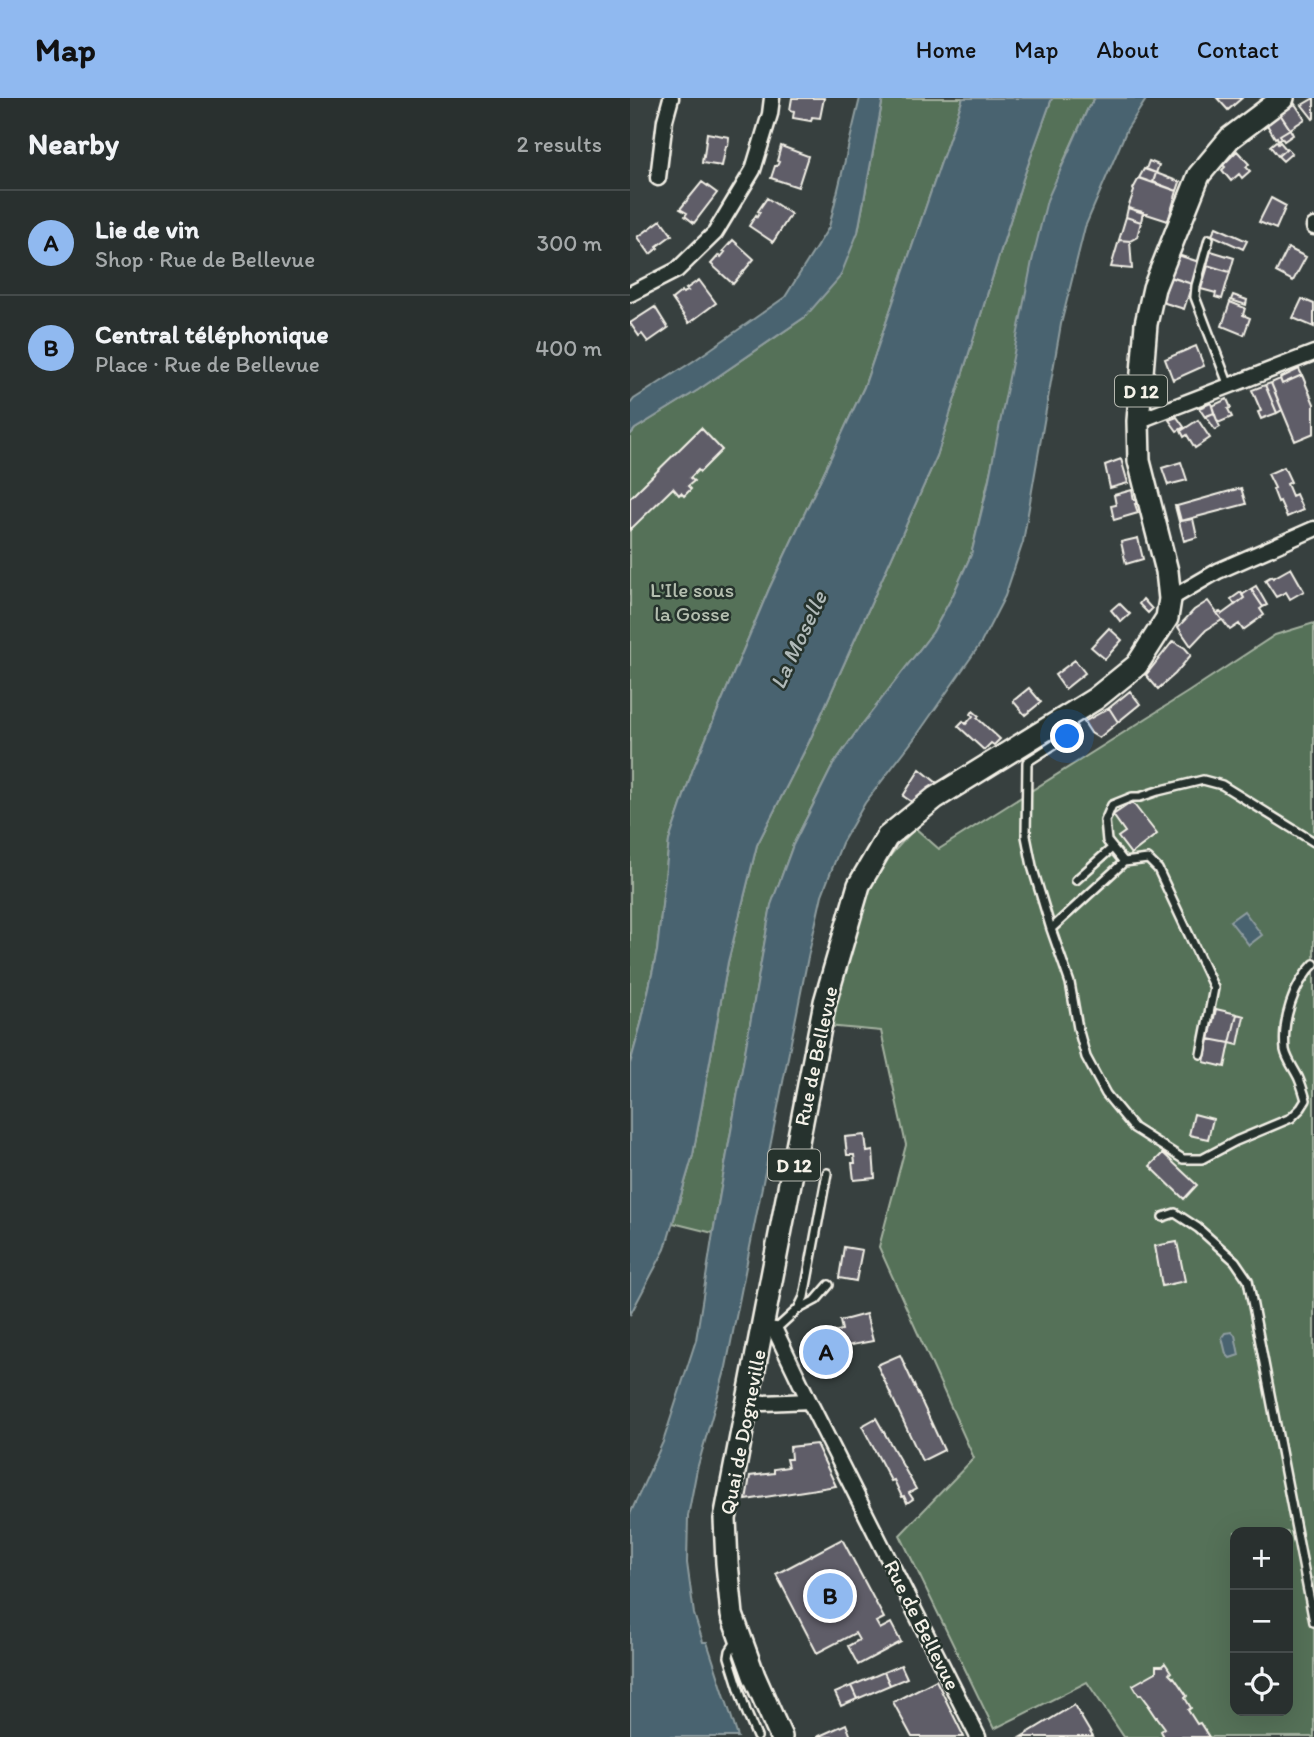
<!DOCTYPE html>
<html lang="en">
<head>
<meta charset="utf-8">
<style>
  :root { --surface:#29302f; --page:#313837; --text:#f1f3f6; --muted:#a5a9aa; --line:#454b4b; --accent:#90b9f0 }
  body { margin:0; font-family:Itim,sans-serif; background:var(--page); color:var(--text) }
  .controls { position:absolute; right:21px; bottom:21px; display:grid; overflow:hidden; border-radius:14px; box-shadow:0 7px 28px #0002 }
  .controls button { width:63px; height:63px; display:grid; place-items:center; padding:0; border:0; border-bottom:2px solid var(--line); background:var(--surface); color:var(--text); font:35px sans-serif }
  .you { position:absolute; left:438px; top:639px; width:24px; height:24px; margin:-18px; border:5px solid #fff; border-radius:50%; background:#1a73e8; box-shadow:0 0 0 10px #1a73e833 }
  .badge { display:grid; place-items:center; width:46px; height:46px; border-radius:50%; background:var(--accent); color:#111; font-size:23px; font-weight:700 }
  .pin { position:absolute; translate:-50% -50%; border:4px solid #fff; box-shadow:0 2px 7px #0006 }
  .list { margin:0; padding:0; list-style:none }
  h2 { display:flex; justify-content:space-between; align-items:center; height:91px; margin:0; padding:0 28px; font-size:30px }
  h2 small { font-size:23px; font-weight:400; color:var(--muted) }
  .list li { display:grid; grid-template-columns:46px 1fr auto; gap:21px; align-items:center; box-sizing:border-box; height:105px; padding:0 28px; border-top:2px solid var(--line) }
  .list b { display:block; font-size:26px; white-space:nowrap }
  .list p { margin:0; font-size:23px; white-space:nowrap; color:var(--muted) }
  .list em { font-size:23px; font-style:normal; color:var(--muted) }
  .icon { flex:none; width:38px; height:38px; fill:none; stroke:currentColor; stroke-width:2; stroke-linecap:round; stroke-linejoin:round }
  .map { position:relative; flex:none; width:684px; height:1639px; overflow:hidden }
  header { display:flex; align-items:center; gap:42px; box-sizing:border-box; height:98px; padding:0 35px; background:var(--accent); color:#111 }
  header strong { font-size:33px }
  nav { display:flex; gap:38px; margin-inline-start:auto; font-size:24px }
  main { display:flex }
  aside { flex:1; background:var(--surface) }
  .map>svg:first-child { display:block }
  .green { fill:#547159; stroke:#a4b1a0; stroke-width:2; fill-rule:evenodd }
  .water { fill:#4a646f; stroke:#8e9c9f; stroke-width:2 }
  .building { fill:#5e5d68; stroke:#f4f1e8; stroke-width:2 }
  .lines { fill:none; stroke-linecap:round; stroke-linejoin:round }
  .service-casing { stroke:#f4f1e8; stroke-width:12 }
  .minor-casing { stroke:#f4f1e8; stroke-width:19 }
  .primary-casing { stroke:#f4f1e8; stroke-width:26 }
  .service { stroke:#26332d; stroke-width:7 }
  .minor { stroke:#26332d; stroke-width:14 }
  .primary { stroke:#26332d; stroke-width:21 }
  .labels { text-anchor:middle; stroke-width:5; stroke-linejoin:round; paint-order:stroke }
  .shield { fill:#26332d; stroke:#b6b8b0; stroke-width:2 }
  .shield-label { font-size:19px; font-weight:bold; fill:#f4f1e8 }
  .park-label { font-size:21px; fill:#b4beaf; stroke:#26332d }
  .street-label { font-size:21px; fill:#f4f1e8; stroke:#26332d }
  .water-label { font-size:23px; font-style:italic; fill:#b0b9b8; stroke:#26332d }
</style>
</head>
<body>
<header>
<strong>Map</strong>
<nav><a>Home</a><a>Map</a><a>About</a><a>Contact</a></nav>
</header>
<main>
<aside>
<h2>Nearby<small>2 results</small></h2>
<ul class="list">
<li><span class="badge">A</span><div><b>Lie de vin</b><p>Shop · Rue de Bellevue</p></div><em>300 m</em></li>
<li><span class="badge">B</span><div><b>Central téléphonique</b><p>Place · Rue de Bellevue</p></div><em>400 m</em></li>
</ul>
</aside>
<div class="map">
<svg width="684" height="1639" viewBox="0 0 684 1639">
  <rect width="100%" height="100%" fill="#37403f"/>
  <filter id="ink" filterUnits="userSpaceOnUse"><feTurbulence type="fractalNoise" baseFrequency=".0143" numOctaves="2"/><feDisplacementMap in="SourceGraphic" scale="14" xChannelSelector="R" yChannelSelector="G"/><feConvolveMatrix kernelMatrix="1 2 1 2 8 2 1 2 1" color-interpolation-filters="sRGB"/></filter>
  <g filter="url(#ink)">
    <path class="green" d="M253,0H333L234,289L139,491L63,671L39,743L27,853L11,926L0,966V337L5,331L68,292L175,219L228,134Z
      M422,0H465L458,10L432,67L341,457L323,497L303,534L227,633L203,667L163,747L141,808L83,1135L43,1125L63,1057L98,864L127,747L179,644L307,358L393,81Z
      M684,525V1639H494L457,1584L364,1631L270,1437L344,1360L249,1149L276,1047L251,933L197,928L228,817L249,770L285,730L309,751L558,594L645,537ZM605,1434H658V1613H605Z"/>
    <path class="water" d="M230,0H253L228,134L210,179L175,219L68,292L5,331L0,337V306L4,301L65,262L155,199L199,129Z
      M333,0H422L393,81L307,358L179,644L127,747L98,864L63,1057L35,1151L0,1217V966L11,926L27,853L39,743L63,671L139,491L234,289Z
      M465,0H517L497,31L455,129L431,226L393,444L375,498L351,545L287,637L235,705L212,745L192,797L178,859L96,1269L67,1371L58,1418L57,1465L64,1516L73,1544H77L108,1639H0V1416L33,1344L66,1242L83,1135L141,807L163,747L203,667L227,633L303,534L323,497L341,457L357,391L402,163L417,102L458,10Z
      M614,813L632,837L619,847L600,823Z
      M602,1234L605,1237L609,1257L600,1260L596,1256L592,1239L595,1235Z"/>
    <path class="building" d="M162,0H194L190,20L182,19L181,23L163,20L164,13L160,12Z
      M587,0H612L598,12Z
      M684,0V20L683,21L672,7Z
      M665,6L675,21L660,31L650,16Z
      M650,16L660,31L650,37L652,40L648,42L647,39L645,40L636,25Z
      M660,31L663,37L654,43L650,37Z
      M77,35L99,39L98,48H96L92,68L72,65L73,57L74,58Z
      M646,43L648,46L650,44L656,51L648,58L640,48Z
      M151,48L178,58L168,89L141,80L145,68H147L149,64L147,63Z
      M657,50L662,55L653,63L648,58Z
      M607,53L619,66L616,69L620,73L612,80L609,76L601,83L592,72L595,69L593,67Z
      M519,63L529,67L526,75L516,71Z
      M514,71L526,75L523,85L509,80Z
      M526,75L550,84L547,93L523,84Z
      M509,80L547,93L538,123L498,110L504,93L503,91Z
      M72,84L87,95L64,125L55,118L57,115L50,111Z
      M137,100L161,116L143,144L119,128L126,117L127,119L130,114L128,113Z
      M641,100L656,108L646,131L629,124Z
      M498,110L513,114L511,124L496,119Z
      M496,119L511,124L507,139L500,143L489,142Z
      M31,122L42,137L27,148L28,150L20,156L8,139Z
      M586,129L617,143L613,151L582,137Z
      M103,142L124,161L103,186L81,166L89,157L91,159L95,154L93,153Z
      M489,142L500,143L502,171L481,169Z
      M658,150L676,159L663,183L646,174Z
      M581,153L604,160L600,174L577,167Z
      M548,157L569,164L562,186L541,179Z
      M578,168L600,174L592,201L585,199L586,195L571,191Z
      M540,179L562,186L554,211L532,204Z
      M69,182L86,205L59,225L42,201L52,193L53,195L58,193L56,191Z
      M603,197L617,202L616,207L601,202Z
      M672,201L684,206V229L663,220Z
      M600,204L615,210L613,217L620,220L614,237L592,228Z
      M25,209L38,230L18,244L12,236L9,238L0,225Z
      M566,248L574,268L543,282L535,261Z
      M669,271L672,277L652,286L650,280Z
      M672,277L684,306V335L665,343L641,285L650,281L652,286Z
      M641,285L652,312L647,315L635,287Z
      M635,287L647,315L631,321L628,314L631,313L622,292Z
      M597,301L601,310L598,311L602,319L588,325L582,308Z
      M581,305L584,315L575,319L569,310Z
      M584,315L590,329L585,332L576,318Z
      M547,319L554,329L547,333L539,322Z
      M568,322L580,340L565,350L557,337L554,339L551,333Z
      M71,330L92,352L70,374L68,372L60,380L64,383L58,388L61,391L54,398L51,395L49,397L43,390L0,432V400Z
      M491,361L498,385L480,390L475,367Z
      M551,364L557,382L538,387L532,370Z
      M654,369L661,384L657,386L662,398L666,396L673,412L657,419L650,403L648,404L643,391L645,390L638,376Z
      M611,390L616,406L551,423L547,408Z
      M502,392L504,402H507V406H505L508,415L484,422L481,408L486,407L484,397Z
      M545,408H547L551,423L563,421L567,439L554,443Z
      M508,440L513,461L496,466L491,444Z
      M661,470L674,493L660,501L656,494L646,499L635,482L642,478L643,480Z
      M626,488L637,507L633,509L621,491Z
      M621,491L633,509L630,511L634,517L613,532L609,526L600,532L587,515L590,514L592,516L614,500L612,497Z
      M611,494L614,500L605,507L601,501Z
      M513,501L522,511L518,515L509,506Z
      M578,503L592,522L576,532L561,548L548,529L564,512Z
      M489,505L500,516L491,524L481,512Z
      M479,530L492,542L475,561L461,549Z
      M543,543L555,550L561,557L545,576L528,591L516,577Z
      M445,562L455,575L435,591L425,577Z
      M399,590L411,604L395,617L383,603Z
      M500,593L510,606L488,624L479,610Z
      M479,610L488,624L469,640L461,635L454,624Z
      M343,613L349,618L347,620L370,641L364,647L361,645L354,652L328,628L333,623L336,626L343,618L341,616Z
      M290,671L307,685L282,704L273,698Z
      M502,704L527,736L501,756L488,739L495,734L483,717Z
      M586,911L607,916L600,945L579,941Z
      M607,916L614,918L608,947L600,945Z
      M579,941L600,945L595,969L574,964Z
      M564,1016L583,1021L578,1041L559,1037Z
      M235,1037L237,1054L243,1053L245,1080L224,1082L222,1065H225L224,1057H217L215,1039Z
      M533,1055L567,1087L554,1101L520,1068Z
      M547,1144L555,1183L532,1188L525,1148Z
      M214,1149L232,1152L226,1183L209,1180Z
      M236,1216L243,1243L216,1248L219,1265L202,1269L199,1258L193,1257L189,1237L212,1232L210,1223Z
      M270,1257L314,1352L292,1363L247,1267Z
      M213,1266L214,1270L198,1274L196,1270Z
      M246,1320L286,1391L279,1395L283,1401L277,1405L274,1398L272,1399L264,1382L261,1383L232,1328Z
      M186,1346L206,1388L116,1402L120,1378L144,1375V1371L158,1369L156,1361H161L160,1349Z
      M212,1441L254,1520L246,1524L250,1531L261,1525L271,1544L228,1567L218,1548L229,1542L225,1535L187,1555L146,1476Z
      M535,1565L541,1574L539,1576L543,1580L544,1579L557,1598L555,1600L561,1610L558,1612L567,1626L570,1625L579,1639H534L531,1633L535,1630L527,1619L526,1620L518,1608H520L511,1596L509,1597L503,1587L526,1574V1568H532Z
      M271,1567L277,1580L260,1587L254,1574Z
      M254,1574L260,1587L227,1601L221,1588Z
      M306,1582L334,1639H282L263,1604Z
      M221,1588L227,1601L211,1608L205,1595Z
      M444,1607L463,1639H391Z
      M216,1626L221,1639H187Z"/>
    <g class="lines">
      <defs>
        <path id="service" d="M579,141L566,188L565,199L599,288
          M684,744L592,687L573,682L528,693L510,699H502L482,707L475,723L477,743L494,764L421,831L440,885L448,930L456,959L476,996L504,1030L553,1061H572L606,1043L661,1020L671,1010L676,1002C674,995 672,988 669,981C665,972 657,962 655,952C652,922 663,887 684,866
          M494,764L518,761L528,771L584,890L571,956
          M446,782L482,750
          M421,831L402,768L396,738L397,664L436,639L442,632V621
          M533,1119L545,1115L568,1130L605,1163L618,1182L684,1524
          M169,1211L186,1202L199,1187
          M145,1232L168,1211L174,1199L197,1075
          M107,1542L100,1553L99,1559L116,1613L127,1639"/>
        <path id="minor" d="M28,80L35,22L41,0
          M684,128V129
          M0,196L47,172L85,135L123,72L140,16L142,0
          M508,323L684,255
          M540,501L588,473L684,431
          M133,1231L145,1232L179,1303L348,1639
          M119,1303L134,1305L179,1303"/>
        <path id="primary" d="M151,1639L124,1578L102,1517L97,1465L95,1421L195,904L229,787L257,739L305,700L465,601L507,567L537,520L540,501L537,473L509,363L508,323L516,226L524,190L569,77L600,40L653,0"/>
      </defs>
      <use href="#service" class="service-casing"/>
      <use href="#minor" class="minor-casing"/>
      <use href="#primary" class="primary-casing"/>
      <use href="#service" class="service"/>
      <use href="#minor" class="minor"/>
      <use href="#primary" class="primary"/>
    </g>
  </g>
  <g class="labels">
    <g class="shield">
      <rect x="485" y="277.5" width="52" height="31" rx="5"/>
      <rect x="138" y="1051.5" width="52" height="31" rx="5"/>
    </g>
    <g class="shield-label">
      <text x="511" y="300">D 12</text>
      <text x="164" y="1074">D 12</text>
    </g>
    <g class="park-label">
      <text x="62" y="499">L'Ile sous<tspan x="62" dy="24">la Gosse</tspan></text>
    </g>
    <g class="street-label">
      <text transform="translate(186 958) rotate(-78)" y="7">Rue de Bellevue</text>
      <text transform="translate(113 1334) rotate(-79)" y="7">Quai de Dogneville</text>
      <text transform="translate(292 1527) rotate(63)" y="7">Rue de Bellevue</text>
    </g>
    <g class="water-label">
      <text transform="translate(168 542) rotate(-65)" y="8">La Moselle</text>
    </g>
  </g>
</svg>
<div class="controls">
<button>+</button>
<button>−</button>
<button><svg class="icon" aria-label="locate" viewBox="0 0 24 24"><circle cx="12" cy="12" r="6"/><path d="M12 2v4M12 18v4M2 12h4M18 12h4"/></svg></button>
</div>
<div class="you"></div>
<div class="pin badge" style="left:196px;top:1254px">A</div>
<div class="pin badge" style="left:200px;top:1498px">B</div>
</div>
</main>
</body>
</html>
